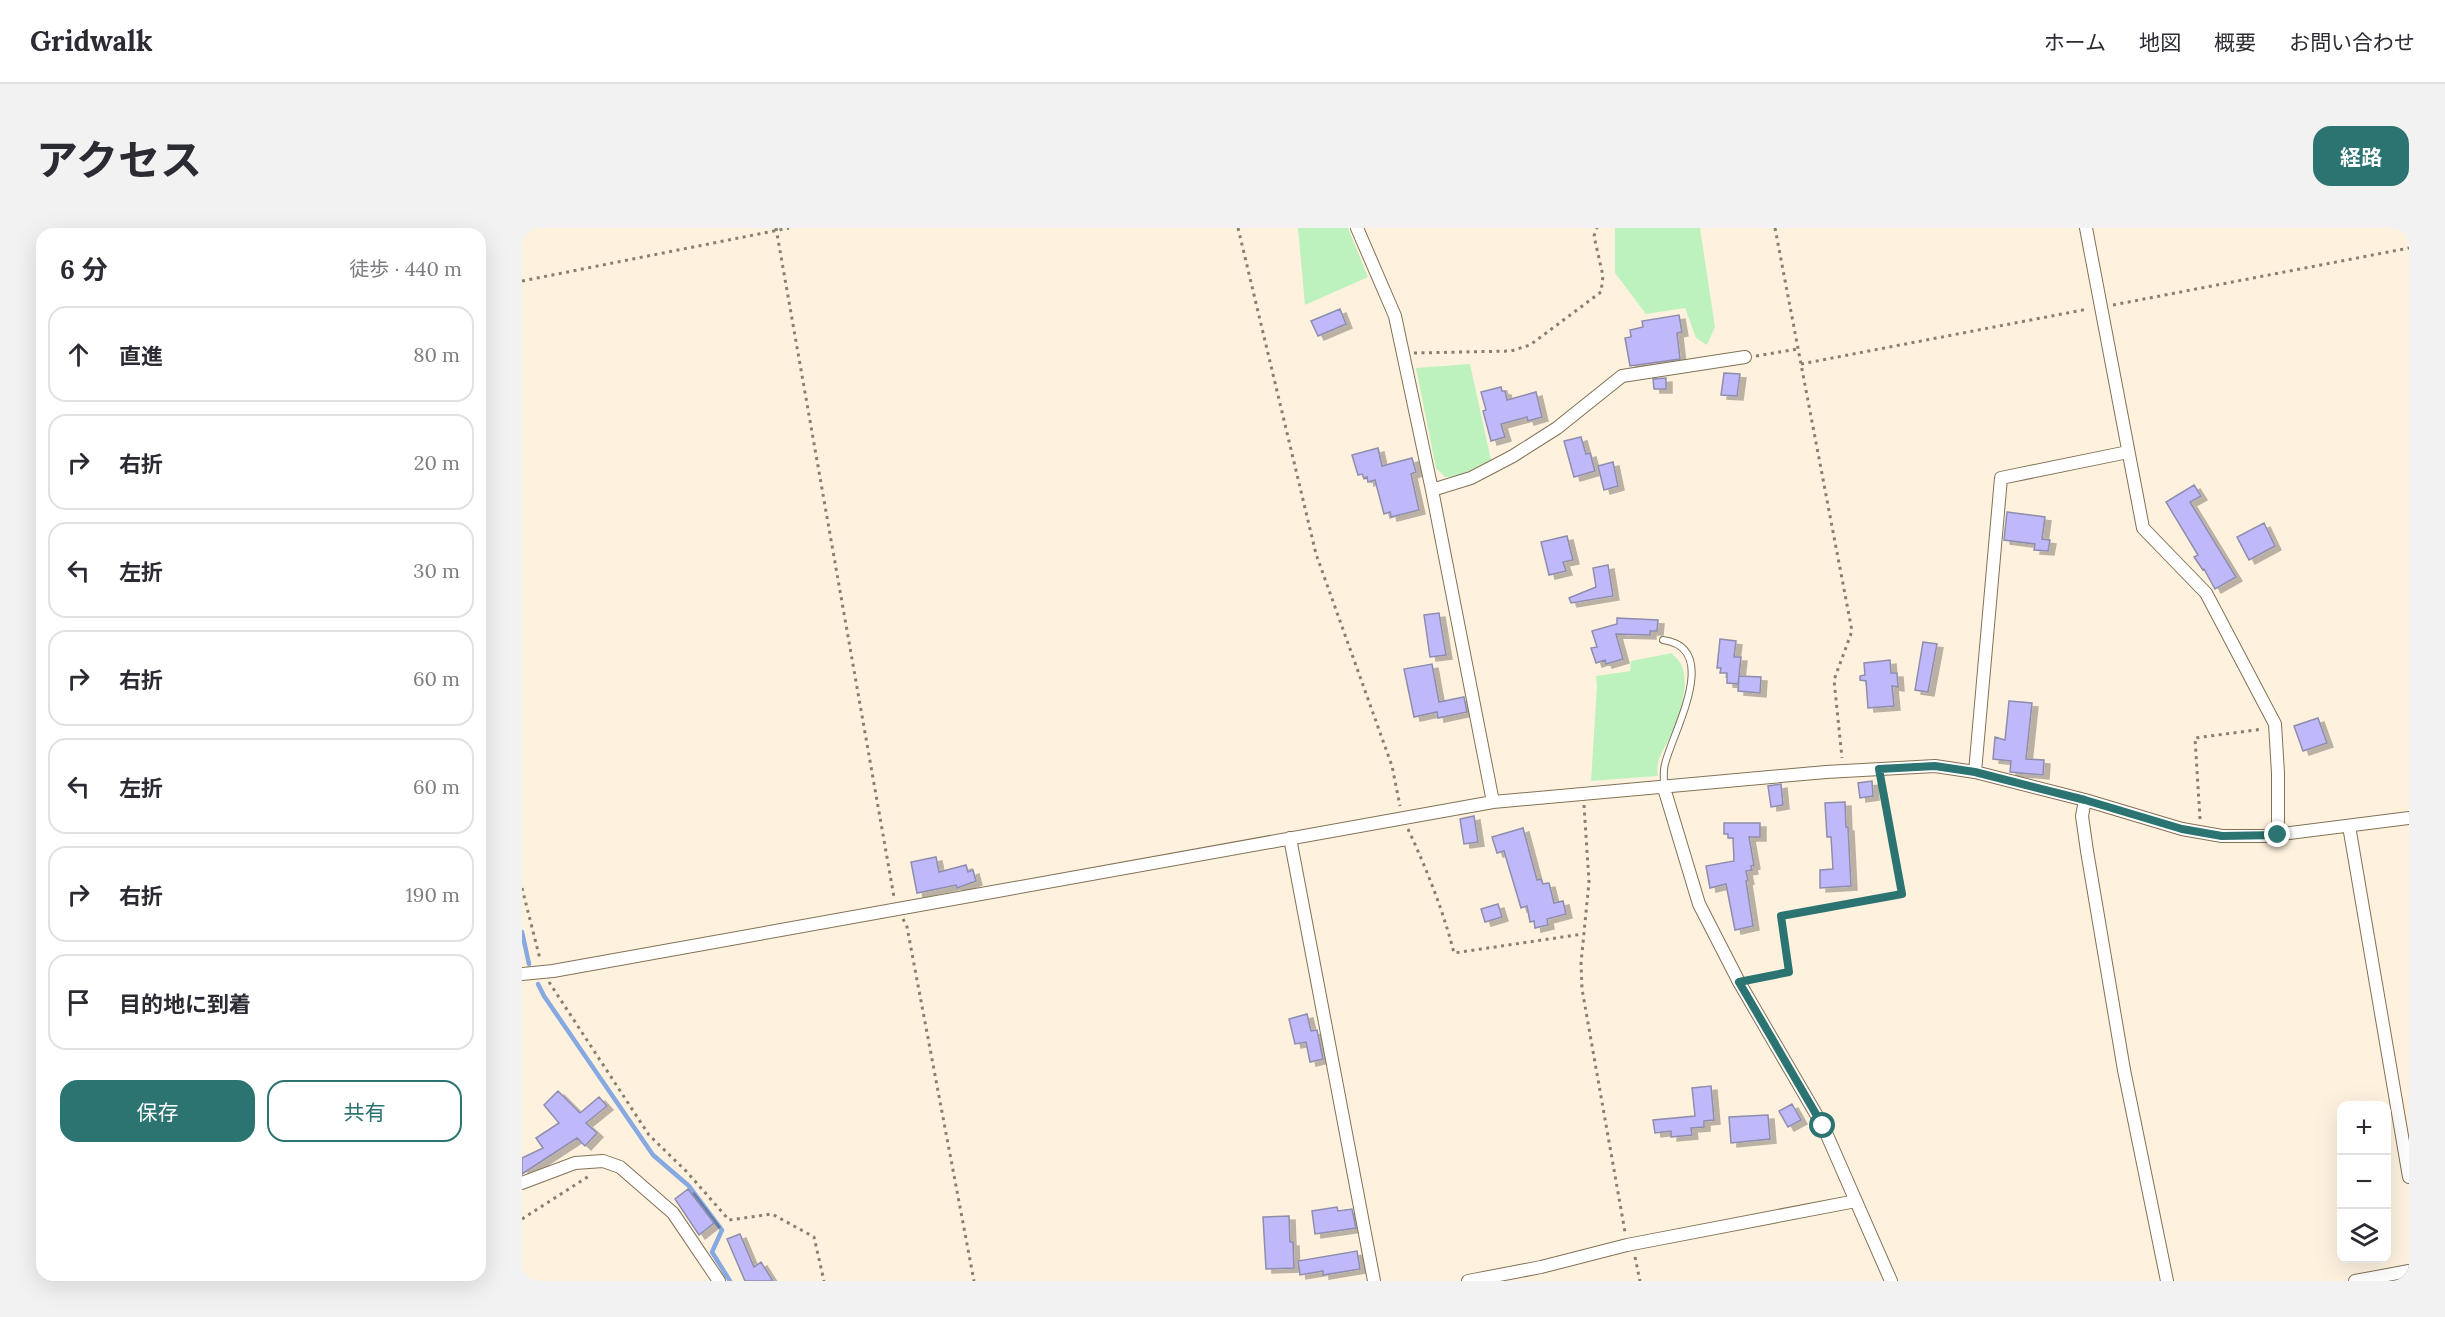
<!DOCTYPE html>
<html lang="ja">
<head>
<meta charset="utf-8">
<style>
  :root { --surface:#fff; --page:#f2f2f3; --text:#2b2b33; --muted:#7c7c81; --line:#e1e1e2; --accent:#2b7471 }
  body { margin:0; font-family:Lora,"Noto Sans JP",serif; background:var(--page); color:var(--text) }
  .controls { position:absolute; right:18px; bottom:18px; display:grid; overflow:hidden; border-radius:12px; box-shadow:0 6px 24px #0002 }
  .controls button { width:54px; height:54px; display:grid; place-items:center; padding:0; border:0; border-bottom:2px solid var(--line); background:var(--surface); color:var(--text); font:30px sans-serif }
  .stop { position:absolute; width:18px; height:18px; margin:-14px; border:4px solid #2b7471; border-radius:50%; background:#fff }
  .stop.end { background:#2b7471; border-color:#fff; box-shadow:0 2px 6px #0008 }
  .list { margin:0; padding:0; list-style:none }
  h2 { display:flex; justify-content:space-between; align-items:center; height:78px; margin:0; padding:0 24px; font-size:26px }
  h2 small { font-size:20px; font-weight:400; color:var(--muted) }
  .list li { display:grid; grid-template-columns:39px 1fr auto; gap:18px; align-items:center; box-sizing:border-box; height:96px; margin:0 12px 12px; padding:0 12px; border:2px solid var(--line); border-radius:18px }
  .list b { display:block; font-size:22px; white-space:nowrap }
  .list em { font-size:20px; font-style:normal; color:var(--muted) }
  .actions { display:flex; gap:12px; padding:18px 24px }
  .actions a { flex:1; padding:14px 0; border:2px solid var(--accent); border-radius:18px; text-align:center; font-size:21px; color:var(--accent) }
  .actions .main { background:var(--accent); color:#fff }
  .icon { flex:none; width:33px; height:33px; fill:none; stroke:currentColor; stroke-width:2; stroke-linecap:round; stroke-linejoin:round }
  .map { position:relative; flex:none; width:1887px; height:1053px; overflow:hidden; border-radius:18px }
  header { display:flex; align-items:center; gap:36px; box-sizing:border-box; height:84px; padding:0 30px; background:var(--surface); border-bottom:2px solid var(--line) }
  header strong { font-size:28px }
  nav { display:flex; gap:33px; margin-inline-start:auto; font-size:21px }
  .intro { display:flex; align-items:center; justify-content:space-between; box-sizing:border-box; height:144px; padding:0 36px }
  h1 { margin:0; font-size:42px }
  .button { padding:15px 27px; border-radius:18px; background:var(--accent); color:#fff; font-size:21px; font-weight:700 }
  main { display:flex; gap:36px; padding:0 36px }
  aside { flex:1; background:var(--surface); border-radius:18px; box-shadow:0 6px 24px #0002 }
  .map>svg:first-child { display:block }
  .green { fill:#bdf2be }
  .lines { fill:none; stroke-linecap:round; stroke-linejoin:round }
  .stream { stroke:#86a9e2; stroke-width:4.5 }
  .building { fill:#bfb9fa; stroke:#8f8dad; stroke-width:1.5; filter:url(#shadow) }
  .service-casing { stroke:#837154; stroke-width:8 }
  .minor-casing { stroke:#837154; stroke-width:14 }
  .path { stroke:#897f70; stroke-width:3; stroke-dasharray:3 4.5; stroke-linecap:butt }
  .service { stroke:#fff; stroke-width:6 }
  .minor { stroke:#fff; stroke-width:12 }
  .route { stroke:#2b7471; stroke-width:8 }
</style>
</head>
<body>
<header>
<strong>Gridwalk</strong>
<nav><a>ホーム</a><a>地図</a><a>概要</a><a>お問い合わせ</a></nav>
</header>
<div class="intro"><h1>アクセス</h1><a class="button">経路</a></div>
<main>
<aside>
<h2>6 分<small>徒歩 · 440 m</small></h2>
<ul class="list">
<li><svg class="icon" aria-label="ahead" viewBox="0 0 24 24"><path d="M12 20V5M6 11l6-6 6 6"/></svg><div><b>直進</b></div><em>80 m</em></li>
<li><svg class="icon" aria-label="right" viewBox="0 0 24 24"><path d="M7 20v-9h11M14 6l5 5-5 5"/></svg><div><b>右折</b></div><em>20 m</em></li>
<li><svg class="icon" aria-label="left" viewBox="0 0 24 24"><path d="M17 20v-9H6M10 6l-5 5 5 5"/></svg><div><b>左折</b></div><em>30 m</em></li>
<li><svg class="icon" aria-label="right" viewBox="0 0 24 24"><path d="M7 20v-9h11M14 6l5 5-5 5"/></svg><div><b>右折</b></div><em>60 m</em></li>
<li><svg class="icon" aria-label="left" viewBox="0 0 24 24"><path d="M17 20v-9H6M10 6l-5 5 5 5"/></svg><div><b>左折</b></div><em>60 m</em></li>
<li><svg class="icon" aria-label="right" viewBox="0 0 24 24"><path d="M7 20v-9h11M14 6l5 5-5 5"/></svg><div><b>右折</b></div><em>190 m</em></li>
<li><svg class="icon" aria-label="arrive" viewBox="0 0 24 24"><path d="M6 21V4h12l-3 4 3 4H6"/></svg><div><b>目的地に到着</b></div></li>
</ul>
<div class="actions"><a class="main">保存</a><a>共有</a></div>
</aside>
<div class="map">
<svg width="1887" height="1053" viewBox="0 0 1887 1053">
  <defs>
    <filter id="shadow"><feDropShadow dx="6" dy="4" stdDeviation="0" flood-color="#0004"/></filter>
  </defs>
  <rect width="100%" height="100%" fill="#fef2df"/>
  <path class="green" d="M776,0H826L846,49L783,77Z
    M1093,0H1178L1193,99L1185,117L1174,110L1163,80L1124,86L1093,45Z
    M948,136L969,232L937,248L923,249L914,240L894,140Z
    M1150,425C1152,428 1157,432 1159,436C1169,456 1156,490 1148,509C1141,523 1133,533 1136,548L1069,553L1075,458L1074,448L1108,443L1109,433Z"/>
  <g class="lines">
    <path class="stream" d="M0,704L7,736
      M16,756L22,768L131,927L167,958L200,1002L190,1024L208,1053"/>
  </g>
  <path class="building" d="M818,81L824,96L796,108L789,93Z
    M1157,87L1160,104L1155,105L1158,131L1108,138L1103,110L1109,109L1108,102L1121,99L1120,93Z
    M1202,145L1218,146L1215,168L1199,167Z
    M1144,150V161H1132L1131,151Z
    M979,159L980,163H983L985,172L1014,164L1020,189L1006,193L1005,189L979,196L983,209L969,213L961,183L964,182L959,164Z
    M1059,209L1064,226L1068,225L1073,243L1052,249L1042,213Z
    M856,220L860,238L890,230L894,244L889,246L897,282L869,289L868,284L862,286L853,252L846,254L845,249L842,250L840,246L836,247L830,227Z
    M1091,234L1096,258L1082,262L1076,238Z
    M1672,257L1679,268L1668,274L1714,349L1693,361L1682,341L1681,342L1672,329L1676,327L1644,274Z
    M1485,284L1523,289L1520,311L1528,312L1526,323L1512,322L1513,316L1482,312Z
    M1742,295L1753,318L1727,332L1715,309Z
    M1045,308L1051,332L1041,334L1044,343L1027,347L1019,314Z
    M1086,337L1091,368L1049,375L1047,370L1074,359L1071,340Z
    M917,385L924,427L908,429L902,387Z
    M1095,390L1136,392L1135,403H1128V407L1094,406L1101,431L1084,436L1083,432L1074,435L1069,420L1075,419L1070,403L1095,396Z
    M1198,411L1214,413L1212,429H1219L1216,456L1205,455V445H1198L1199,440H1195Z
    M1401,414L1415,416L1406,464L1393,462Z
    M1368,432L1369,445H1375L1376,459L1370,458L1372,478L1346,480L1344,453L1338,452V448L1343,447L1342,435Z
    M910,436L917,474L942,469L945,484L916,490L915,484L892,489L882,441Z
    M1217,448L1239,449L1238,465L1216,463Z
    M1487,473L1510,475L1504,531L1522,532L1521,547L1488,544L1489,533L1471,531L1473,509L1483,512Z
    M1796,490L1805,515L1781,523L1772,498Z
    M1350,553L1351,568L1338,570L1336,555Z
    M1259,556L1261,577L1249,579L1246,558Z
    M1323,574L1324,599H1326L1329,658L1298,660V642L1311,641L1309,609H1305L1303,575Z
    M952,588L956,614L942,616L938,591Z
    M1202,595H1238V609H1227L1232,637L1229,638L1230,642L1224,643L1226,652L1224,653L1231,698L1213,702L1204,656L1188,660L1184,638L1212,633L1211,610H1206V606H1202Z
    M1001,600L1015,652L1019,651L1021,656L1027,655L1032,675L1041,673L1044,686L1025,691L1026,697L1013,700L1012,693L1008,694L1005,678L999,680L982,623L975,625L970,609Z
    M414,629L417,644L444,637L446,644L451,642L454,653L435,660L434,657L395,665L389,634Z
    M976,676L980,689L963,694L959,681Z
    M785,786L789,803L795,802L801,831L788,834L784,814L773,816L767,791Z
    M1189,858L1192,892L1182,893V899L1169,900L1170,907L1149,909V903L1133,905L1131,892L1173,888L1170,860Z
    M36,863L58,885L77,869L85,878L64,895L75,905L63,918L55,910L0,946V930L21,920L14,910L37,895L22,877Z
    M1270,876L1279,892L1266,899L1257,883Z
    M1246,887L1248,911L1209,915L1207,889Z
    M166,961L192,995L177,1007L153,971Z
    M815,979L816,983L830,981L834,1000L793,1006L790,983Z
    M767,988L768,1014H771L772,1040L744,1041L741,989Z
    M218,1006L232,1039L239,1034L251,1053H223L205,1011Z
    M835,1023L838,1041L801,1047V1043L778,1047L776,1033Z"/>
  <g class="lines">
    <defs>
      <path id="service" d="M1141,412C1200,420 1151,503 1143,536C1141,543 1142,551 1142,559"/>
      <path id="minor" d="M835,0L873,88L910,262L971,574
        M1564,0L1621,300L1684,365L1753,496L1756,545V607
        M910,262L949,250L991,228L1035,200L1100,148L1223,129
        M1453,544L1479,250L1606,224
        M1142,560L1177,676L1217,754L1301,898L1369,1053
        M1563,572L1560,588L1565,623L1602,842L1645,1053
        M1827,598L1887,949
        M768,610L852,1053
        M0,746L31,743L971,574L1304,544L1413,538L1453,544L1563,572L1660,601L1700,608H1744L1887,590
        M0,955L53,935L81,933L98,939L151,985L197,1053
        M946,1053L1019,1039L1105,1017L1334,973
        M1833,1053L1887,1043"/>
    </defs>
    <use href="#service" class="service-casing"/>
    <use href="#minor" class="minor-casing"/>
    <path class="path" d="M254,0L372,669
      M716,0L794,326L870,538L878,578
      M1253,0L1330,403L1312,452L1320,530
      M0,53L267,0
      M1591,77L1887,20
      M892,125L989,123L1008,117L1079,64L1081,48L1072,8L1075,0
      M1234,128L1276,121
      M1279,136L1566,81
      M1062,577L1067,654L1059,735L1060,761L1103,1004
      M1678,591L1673,510L1741,501
      M886,601C905,642 921,682 932,725L1061,706
      M0,660L18,731
      M381,691L385,699L452,1053
      M1230,751L1267,744L1259,688L1380,666L1359,553
      M27,754L127,907L165,944L207,992L250,986L292,1009L302,1053
      M0,991L67,948
      M1113,1029L1118,1053"/>
    <use href="#service" class="service"/>
    <use href="#minor" class="minor"/>
  </g>
  <g class="lines">
    <path class="route" d="M1301,898L1217,754L1267,744L1259,688L1380,666L1357,541L1413,538L1453,544L1563,572L1660,601L1700,608L1756,607"/>
  </g>
</svg>
<div class="controls">
<button>+</button>
<button>−</button>
<button><svg class="icon" aria-label="layers" viewBox="0 0 24 24"><path d="M12 4l9 5-9 5-9-5zM3 14l9 5 9-5"/></svg></button>
</div>
<div class="stop" style="left:1301px;top:898px"></div>
<div class="stop end" style="left:1756px;top:607px"></div>
</div>
</main>
</body>
</html>
